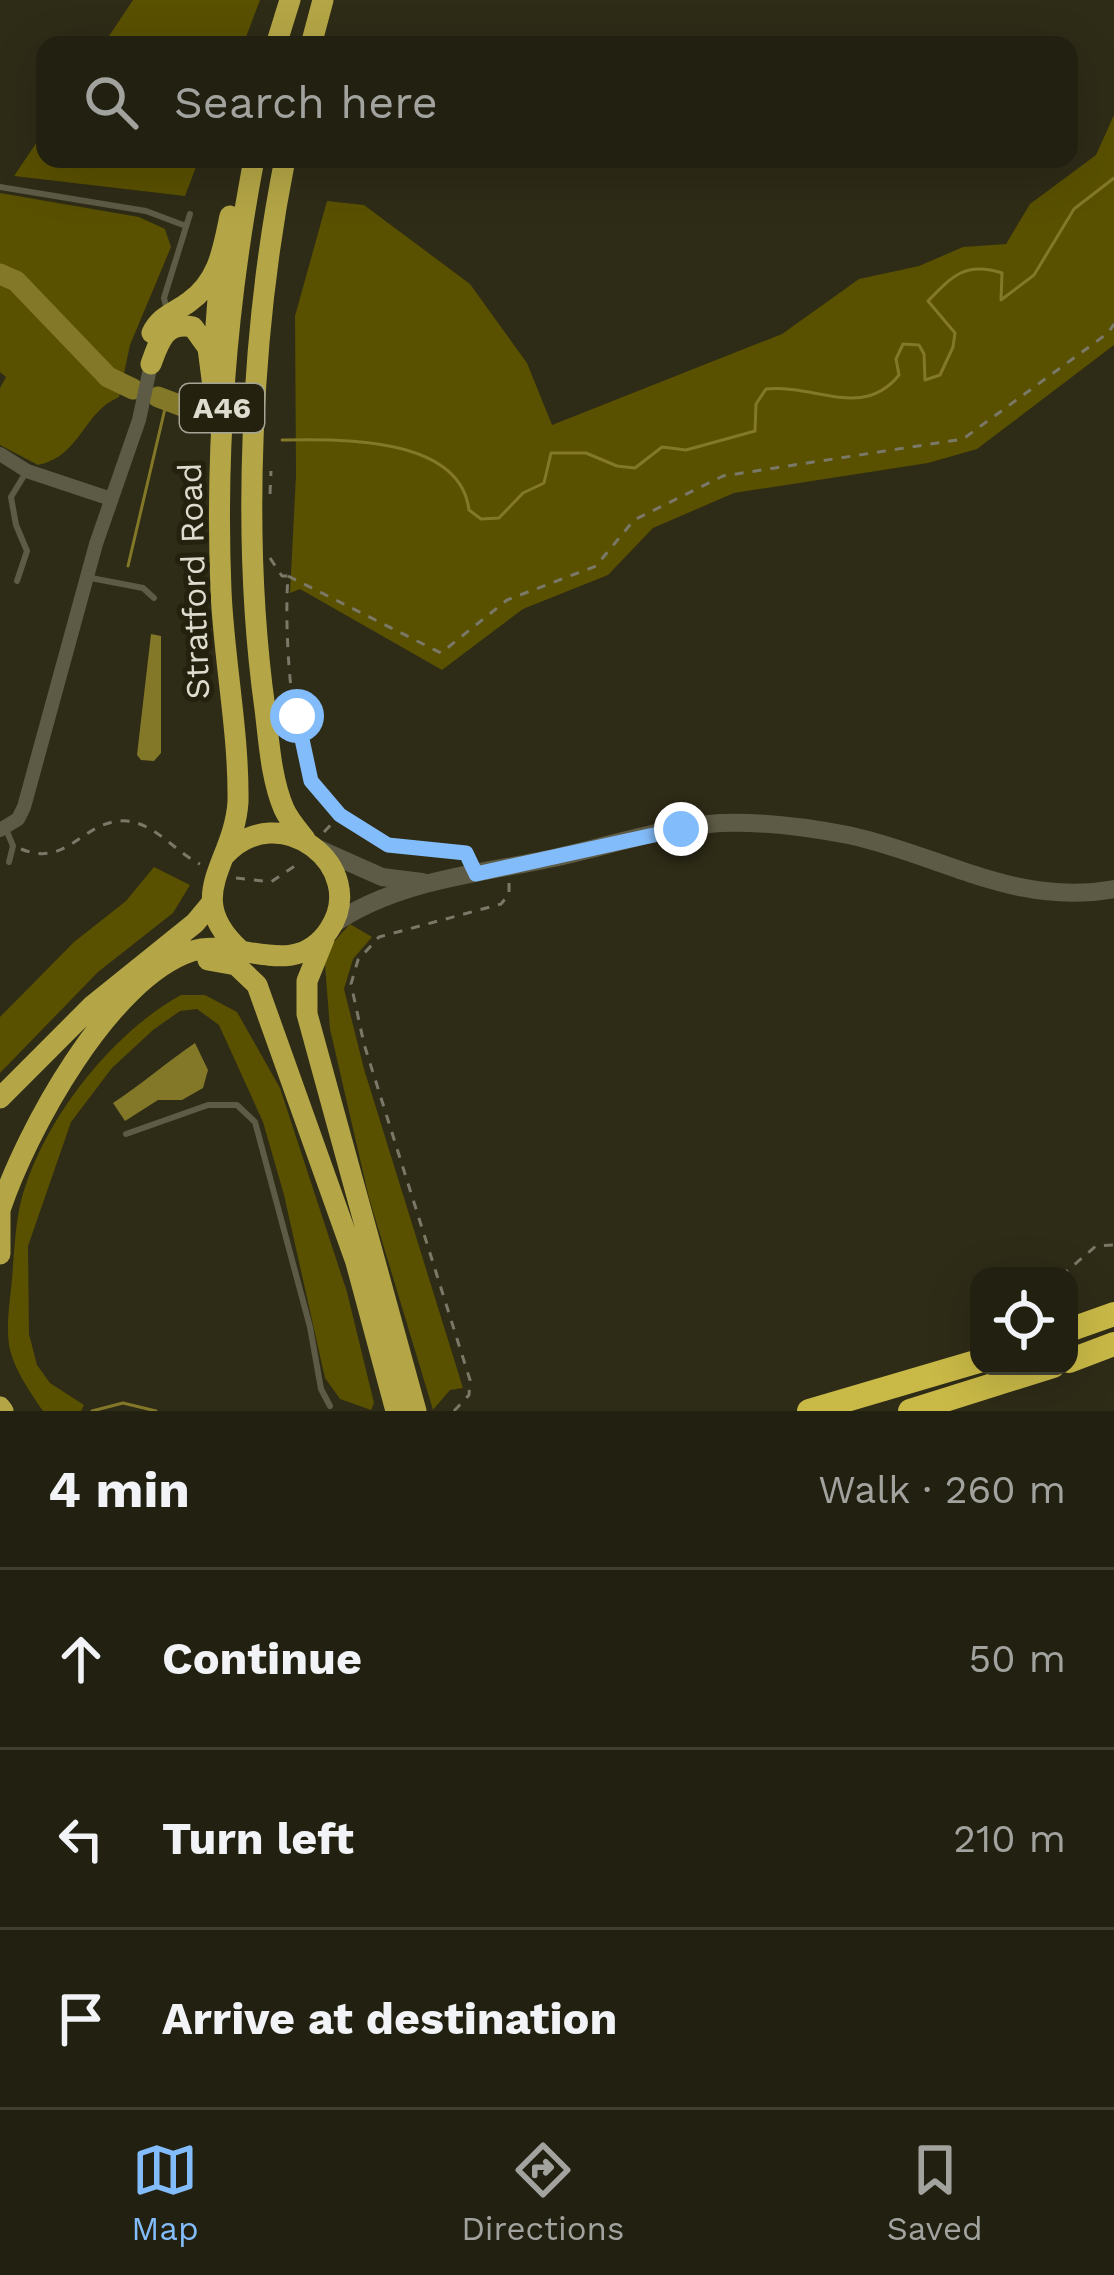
<!DOCTYPE html>
<html lang="en">
<head>
<meta charset="utf-8">
<style>
  :root { --surface:#222011; --page:#2a281a; --text:#f1f3f6; --muted:#a2a39f; --line:#3f3e31; --accent:#83bcfa }
  body { margin:0; font-family:"Work Sans",sans-serif; background:var(--page); color:var(--text) }
  .controls { position:absolute; right:36px; bottom:36px; display:grid; overflow:hidden; border-radius:24px; box-shadow:0 12px 48px #0002 }
  .controls button { width:108px; height:108px; display:grid; place-items:center; padding:0; border:0; border-bottom:3px solid var(--line); background:var(--surface); color:var(--text); font:60px sans-serif }
  .stop { position:absolute; width:36px; height:36px; margin:-27px; border:9px solid #83bcfa; border-radius:50%; background:#fff }
  .stop.end { background:#83bcfa; border-color:#fff; box-shadow:0 3px 12px #0008 }
  .list { margin:0; padding:0; list-style:none }
  h2 { display:flex; justify-content:space-between; align-items:center; height:156px; margin:0; padding:0 48px; font-size:51px }
  h2 small { font-size:39px; font-weight:400; color:var(--muted) }
  .list li { display:grid; grid-template-columns:78px 1fr auto; gap:36px; align-items:center; box-sizing:border-box; height:180px; padding:0 48px; border-top:3px solid var(--line) }
  .list b { display:block; font-size:45px; white-space:nowrap }
  .list em { font-size:39px; font-style:normal; color:var(--muted) }
  .icon { flex:none; width:66px; height:66px; fill:none; stroke:currentColor; stroke-width:2; stroke-linecap:round; stroke-linejoin:round }
  .map { position:relative; flex:none; width:1114px; height:1411px; overflow:hidden }
  .search { position:absolute; background:var(--surface); box-shadow:0 12px 48px #0002; left:36px; right:36px; top:36px; height:132px; display:flex; align-items:center; gap:30px; box-sizing:border-box; padding:0 42px; border-radius:24px; color:var(--muted); font-size:45px }
  .sheet { height:696px; background:var(--surface) }
  nav { display:flex; justify-content:space-around; align-items:center; box-sizing:border-box; height:168px; border-top:3px solid var(--line); background:var(--surface); font-size:33px; color:var(--muted) }
  nav a { display:grid; justify-items:center; gap:6px }
  nav .on { color:var(--accent) }
  .map>svg:first-child { display:block }
  .green { fill:#595000 }
  .water { fill:#837828 }
  .lines { fill:none; stroke-linecap:round; stroke-linejoin:round }
  .stream { stroke:#837828; stroke-width:3 }
  .river { stroke:#837828; stroke-width:21 }
  .path { stroke:#7a7867; stroke-width:3; stroke-dasharray:9 9; stroke-linecap:butt }
  .service { stroke:#5d5b45; stroke-width:6 }
  .minor { stroke:#5d5b45; stroke-width:14 }
  .secondary { stroke:#5d5b45; stroke-width:18 }
  .trunk { stroke:#b4a646; stroke-width:21 }
  .motorway { stroke:#c9b947; stroke-width:24 }
  .route { stroke:#83bcfa; stroke-width:15 }
  .labels { text-anchor:middle; stroke-width:10; stroke-linejoin:round; paint-order:stroke }
  .shield { fill:#24210e; stroke:#a6a495; stroke-width:3 }
  .shield-label { font-size:30px; font-weight:bold; fill:#dddccf }
  .street-label { font-size:33px; fill:#dddccf; stroke:#24210e }
</style>
</head>
<body>
<div class="map">
<svg width="1114" height="1411" viewBox="0 0 1114 1411">
  <rect width="100%" height="100%" fill="#2e2b17"/>
  <path class="green" d="M133,0H260L243,45H103Z
    M1114,115V345L977,449L928,463L734,493L653,528L608,575L523,609L442,670L300,589L290,593L296,475L295,316L327,201L364,205L470,284L527,363L552,425L782,334L859,279L919,266L963,247L1006,244L1030,204L1096,155Z
    M45,130V159H199L185,196L14,176Z
    M0,193L139,217L165,229L171,247L130,345L119,397C83,412 81,456 38,465L0,445V388L6,377L0,372Z
    M154,867L190,885L173,913L98,972L0,1073V1017L74,942L126,901Z
    M350,924L372,937L353,959L344,989L364,1069L463,1388L450,1390L433,1410L369,1198L330,1029L325,965L330,946Z
    M181,995H205L237,1012L280,1088L347,1292L374,1403L371,1410L340,1399L325,1378L284,1195L263,1122L219,1025L197,1009L180,1011L153,1030L112,1068L71,1122L28,1246L29,1334L37,1365L50,1383L84,1405L81,1411H43C30,1392 13,1368 9,1345C6,1324 10,1300 12,1279C14,1255 15,1229 20,1205C39,1125 110,1034 181,995Z"/>
  <path class="water" d="M151,634L161,636V753L154,761L141,760L137,755Z
    M195,1043L208,1070L203,1088L182,1100H158L125,1121L113,1103C142,1084 167,1062 195,1043Z"/>
  <g class="lines">
    <path class="stream" d="M282,440C340,439 460,436 469,510L481,519L499,518L523,493L544,483L551,453H586L617,466L635,468L662,447L686,450L755,431L756,404L766,389C816,384 863,420 899,375L896,359L903,344L919,345L924,354L925,380L940,375L953,347L955,333L928,301C952,276 966,261 1002,273L1001,300L1034,275L1074,209L1114,178
      M128,566L167,400
      M92,1411L123,1403L156,1411"/>
    <path class="river" d="M0,274L16,281L108,377L133,389
      M158,397L198,412"/>
    <path class="path" d="M270,494L271,471
      M270,558L282,576H288C284,628 290,740 314,786C320,798 330,806 340,815
      M288,576L441,653L507,600L596,566L634,520L723,476L963,439L1108,333L1114,324
      M324,832L340,815C356,827 372,840 391,845C415,852 450,842 468,856
      M21,849C69,869 83,818 127,821C156,824 175,852 200,864
      M236,878L271,882L299,863
      M1061,1276L1096,1246L1114,1245
      M454,1411L469,1395L470,1380L364,1044L351,984L358,960L379,937L501,904L509,894V882"/>
    <path class="service" d="M0,187L146,211L186,226
      M167,310L164,298L190,214
      M91,578L143,588L154,598
      M17,581L27,551L16,525L11,497L25,474
      M6,829L13,846L9,862
      M126,1134L208,1105H237L255,1122L310,1327L321,1389L330,1406"/>
    <path class="minor" d="M0,454L27,471L111,499
      M0,830L18,819L24,807L96,544L139,420L151,364"/>
    <path class="secondary" d="M319,849L382,877L422,882
      M332,925C398,879 481,874 558,857C611,845 666,827 720,823C763,821 806,827 848,835C942,855 1014,907 1114,889"/>
    <path class="trunk" d="M276,45L290,0
      M311,45L323,0
      M285,159C251,329 241,537 265,709C269,741 271,779 284,809C289,820 297,829 305,839
      M152,333C160,316 174,313 189,302C219,281 223,249 230,216
      M214,353L220,271
      M151,364C159,342 165,321 193,327L208,348L213,387
      M324,939L307,981V1014L416,1411
      M240,950C181,896 234,864 238,802C239,732 224,661 221,591C215,446 227,301 254,159
      M208,960L236,965L257,985L357,1265
      M0,1098L92,1006L195,923L210,905
      M0,1210C26,1132 109,978 192,951C237,937 294,982 329,930C371,868 279,795 224,856
      M0,1254V1209
      M354,1255L396,1411
      M0,1407L3,1411"/>
    <path class="motorway" d="M1069,1330L1114,1314
      M1069,1361L1114,1344
      M809,1411L979,1361
      M910,1411L1053,1366"/>
  </g>
  <g class="lines">
    <path class="route" d="M297,716L311,781L340,815L388,845L466,853L476,874L681,829"/>
  </g>
  <g class="labels">
    <rect class="shield" x="180" y="384" width="84" height="48" rx="9"/>
    <g class="shield-label">
      <text x="222" y="418">A46</text>
    </g>
    <g class="street-label">
      <text transform="translate(193 581) rotate(-92)" y="12">Stratford Road</text>
    </g>
  </g>
</svg>
<div class="controls">
<button><svg class="icon" aria-label="locate" viewBox="0 0 24 24"><circle cx="12" cy="12" r="6"/><path d="M12 2v4M12 18v4M2 12h4M18 12h4"/></svg></button>
</div>
<div class="stop" style="left:297px;top:716px"></div>
<div class="stop end" style="left:681px;top:829px"></div>
<div class="search"><svg class="icon" aria-label="search" viewBox="0 0 24 24"><circle cx="10" cy="10" r="6"/><path d="M15 15l6 6"/></svg>Search here</div>
</div>
<section class="sheet">
<h2>4 min<small>Walk · 260 m</small></h2>
<ul class="list">
<li><svg class="icon" aria-label="ahead" viewBox="0 0 24 24"><path d="M12 20V5M6 11l6-6 6 6"/></svg><div><b>Continue</b></div><em>50 m</em></li>
<li><svg class="icon" aria-label="left" viewBox="0 0 24 24"><path d="M17 20v-9H6M10 6l-5 5 5 5"/></svg><div><b>Turn left</b></div><em>210 m</em></li>
<li><svg class="icon" aria-label="arrive" viewBox="0 0 24 24"><path d="M6 21V4h12l-3 4 3 4H6"/></svg><div><b>Arrive at destination</b></div></li>
</ul>
</section>
<nav>
<a class="on"><svg class="icon" aria-label="map" viewBox="0 0 24 24"><path d="M3 6l6-2 6 2 6-2v14l-6 2-6-2-6 2zM9 4v14M15 6v14"/></svg>Map</a>
<a><svg class="icon" aria-label="directions" viewBox="0 0 24 24"><path d="M12 3l9 9-9 9-9-9zM9 14v-3h6M13 9l2 2-2 2"/></svg>Directions</a>
<a><svg class="icon" aria-label="saved" viewBox="0 0 24 24"><path d="M7 4h10v16l-5-4-5 4z"/></svg>Saved</a>
</nav>
</body>
</html>
